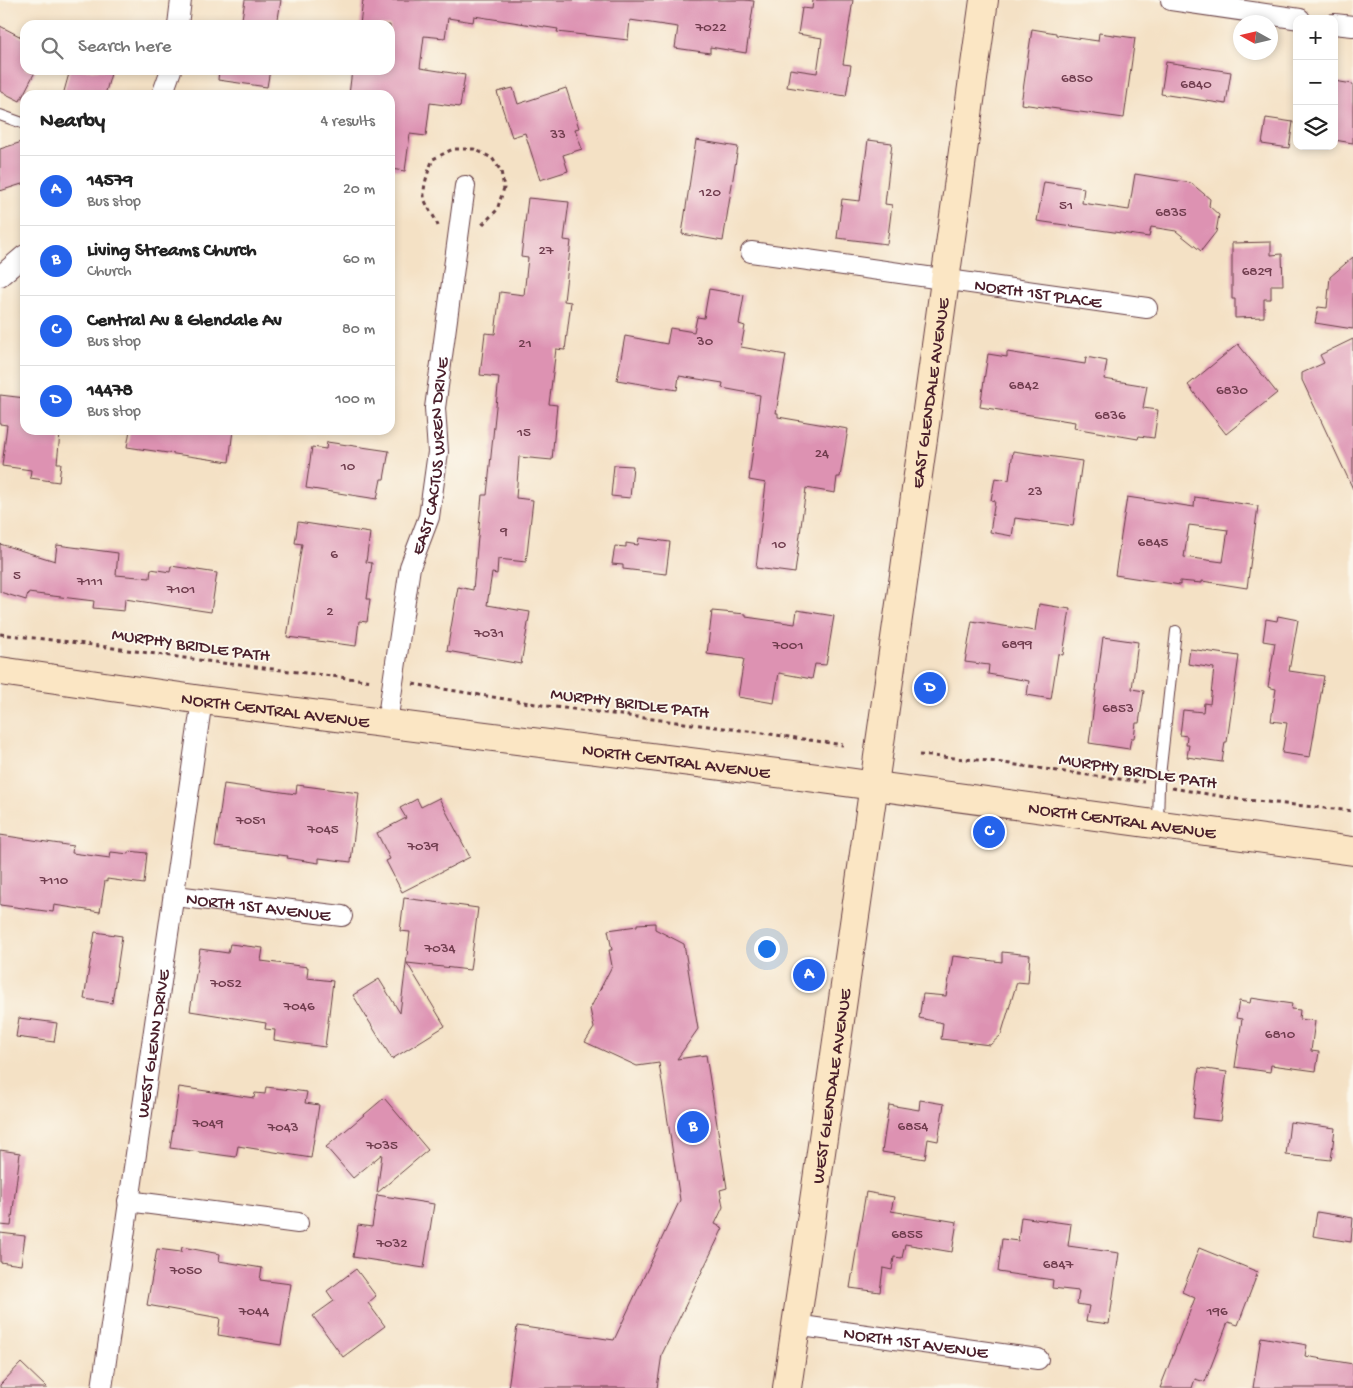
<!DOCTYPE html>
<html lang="en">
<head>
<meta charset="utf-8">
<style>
  :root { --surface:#fff; --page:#f6f6f6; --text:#222; --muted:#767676; --line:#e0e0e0; --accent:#2563eb }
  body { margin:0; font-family:"Gochi Hand",sans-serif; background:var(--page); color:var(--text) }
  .controls { position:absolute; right:15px; top:15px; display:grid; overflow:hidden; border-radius:10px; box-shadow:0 2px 8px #0003 }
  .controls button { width:45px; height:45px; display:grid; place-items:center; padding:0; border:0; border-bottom:1px solid var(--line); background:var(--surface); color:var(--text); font:25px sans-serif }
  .compass { position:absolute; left:1233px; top:15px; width:45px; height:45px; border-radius:50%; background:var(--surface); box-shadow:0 2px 8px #0003; rotate:278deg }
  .you { position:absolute; left:766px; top:948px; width:18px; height:18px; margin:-12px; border:4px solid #fff; border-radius:50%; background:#1a73e8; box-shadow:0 0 0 8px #1a73e833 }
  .badge { display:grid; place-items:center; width:32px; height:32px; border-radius:50%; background:var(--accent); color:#fff; font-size:16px; font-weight:700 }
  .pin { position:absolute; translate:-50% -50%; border:2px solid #fff; box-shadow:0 1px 5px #0006 }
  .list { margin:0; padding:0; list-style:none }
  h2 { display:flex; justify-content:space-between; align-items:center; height:65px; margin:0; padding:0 20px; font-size:21px }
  h2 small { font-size:16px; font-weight:400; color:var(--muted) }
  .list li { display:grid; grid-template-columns:32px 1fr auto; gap:15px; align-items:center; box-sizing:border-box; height:70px; padding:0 20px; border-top:1px solid var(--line) }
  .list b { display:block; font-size:19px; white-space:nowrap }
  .list p { margin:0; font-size:16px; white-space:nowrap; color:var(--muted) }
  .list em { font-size:16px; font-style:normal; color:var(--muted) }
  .icon { flex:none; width:28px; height:28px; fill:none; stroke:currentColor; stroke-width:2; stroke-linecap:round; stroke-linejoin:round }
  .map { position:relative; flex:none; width:1353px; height:1388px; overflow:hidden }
  .search { position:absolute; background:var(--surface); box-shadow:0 2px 8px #0003; left:20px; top:20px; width:375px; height:55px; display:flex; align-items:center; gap:12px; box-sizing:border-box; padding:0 18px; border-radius:15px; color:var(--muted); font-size:19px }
  .panel { position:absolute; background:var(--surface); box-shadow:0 2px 8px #0003; left:20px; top:90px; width:375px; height:345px; border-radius:15px }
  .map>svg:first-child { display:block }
  .building { fill:#dd92b2; fill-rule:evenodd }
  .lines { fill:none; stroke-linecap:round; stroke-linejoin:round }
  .lane-casing { stroke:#643c42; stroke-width:12 }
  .street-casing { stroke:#643c42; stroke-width:22 }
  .secondary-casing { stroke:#643c42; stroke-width:30 }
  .path { stroke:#643c42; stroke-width:3; stroke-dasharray:4 4; stroke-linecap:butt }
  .lane { stroke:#fff; stroke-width:10 }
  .street { stroke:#fff; stroke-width:20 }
  .secondary { stroke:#fbe6c4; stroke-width:28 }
  .labels { text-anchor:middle; stroke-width:4; stroke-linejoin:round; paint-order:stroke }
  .number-label { font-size:15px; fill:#6f3c4d }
  .street-label { font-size:18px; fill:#4a1f2b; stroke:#fbf7ec }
</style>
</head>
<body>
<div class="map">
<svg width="1353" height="1388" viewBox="0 0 1353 1388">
  <rect width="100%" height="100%" fill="#fbf7ec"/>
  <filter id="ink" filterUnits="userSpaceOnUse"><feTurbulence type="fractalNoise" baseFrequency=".02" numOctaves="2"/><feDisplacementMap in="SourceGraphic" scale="10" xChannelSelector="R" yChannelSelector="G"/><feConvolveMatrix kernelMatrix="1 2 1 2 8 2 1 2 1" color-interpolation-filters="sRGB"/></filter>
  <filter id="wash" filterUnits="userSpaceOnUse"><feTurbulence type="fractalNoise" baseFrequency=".0096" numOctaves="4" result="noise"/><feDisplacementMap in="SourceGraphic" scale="20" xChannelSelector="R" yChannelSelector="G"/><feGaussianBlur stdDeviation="1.12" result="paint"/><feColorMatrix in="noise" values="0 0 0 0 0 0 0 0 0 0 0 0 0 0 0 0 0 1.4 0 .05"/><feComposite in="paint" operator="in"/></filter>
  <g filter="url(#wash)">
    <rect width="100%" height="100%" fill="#f4e1c5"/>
    <g id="blocks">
      <path class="building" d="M245,0H281L277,25H241Z
        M363,0H745L754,1L746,53L710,47V53L675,48L678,27L630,20L628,40L557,32L558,29L474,16L473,22L448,18L445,38L424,36L420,68L465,75L460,107L430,103L426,136L410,134L405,171L390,169V95H349L352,70H390V25H360Z
        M813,0H853L843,64L851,65L846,96L787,87L790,69L817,73L822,38L798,34L802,8L812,9Z
        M0,26L25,39V70H36L20,101L0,91Z
        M1032,29L1056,33V35L1098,41L1099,33L1135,38L1124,118L1021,104Z
        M1166,62L1231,72L1226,104L1161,94Z
        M70,70H112L105,95H63Z
        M219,70H270L267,87L218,80Z
        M1334,81L1353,84V143L1334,140Z
        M513,88L518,104L566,88L579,128L575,129L582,149L563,155L568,171L540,180L525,133L512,137L497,92Z
        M1266,118L1293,122L1289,148L1262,144Z
        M696,140L738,147L723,241L682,234Z
        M868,140L892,143L885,204L892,205L887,244L837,238L842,199L860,201Z
        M25,141V183L0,191V149Z
        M1135,174L1191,183L1210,199L1209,206L1219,215L1216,232L1201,251L1176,231L1151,227L1149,237L1037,221L1044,182L1084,188L1082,203L1129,210Z
        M528,198L569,202L564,240L571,241L564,301L571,302L565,350L556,349L549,404L557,405L552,460L519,457L516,498L533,500L526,562L498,559L497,574L492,573L487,605L530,612L521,664L447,651L458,587L473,590L482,495H487L499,377L480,375L485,333L495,334L500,292L524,295L528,258L521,257Z
        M1271,242V255L1282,254L1283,285H1271V299H1264V317L1235,318V299H1232V243Z
        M1353,257V329L1315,323L1318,307L1327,308L1330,277Z
        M709,289L744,295L739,324L745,326L741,347L786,355L776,413H778V417L848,429L840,477H837L835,493L806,488L795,573L756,568L766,483L749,480L760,395L722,388L723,383L679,376L677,390L617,380L625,336L667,344L670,328L694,332L697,317L704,318Z
        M1353,339V489L1302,380V373L1324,363L1320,355Z
        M1238,344L1277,393L1226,434L1188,385Z
        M1007,352L1085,364L1086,357L1107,361L1104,379L1147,386L1143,408L1158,410L1154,438L1139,436L1138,439L1074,428L1075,422L980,407L988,354L1007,357Z
        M0,395L25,398V430H45L44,432L60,434L57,463H61L59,482L30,478L31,470L2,466L7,425L0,424Z
        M130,430H233L229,462L127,447Z
        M327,442L389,451L384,479H381L377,499L306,488L312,447L326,449Z
        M1013,451L1082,461L1073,526L1015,518L1012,536L990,532L995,501L991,500L995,478L1009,480Z
        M614,465L633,466L630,498L611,496Z
        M1127,497L1194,507L1195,497L1258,506L1247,588L1202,581V583L1180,581V585L1115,575ZM1189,525L1228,530L1223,562L1184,557Z
        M298,522L370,533L366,562L372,563L367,599H370L367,622L359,621L356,646L287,637L302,544L295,543Z
        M639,538L670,542L666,574L623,569V565L612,564L615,546L626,547V543L638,545Z
        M0,544L55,561L57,545L118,553L116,575L150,578L151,569L170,572L171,566L217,573L211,612L125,599L124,611L93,608L94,601L28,593L26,600L0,592Z
        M1039,604L1070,609L1063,655L1058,654L1051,699L1027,695L1029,681L988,674L989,665L965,662L972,621L1035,631Z
        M797,610L834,616L826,665L815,664L812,679L779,673L774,703L738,697L744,659L707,654L712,611L746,614V617L795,624Z
        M1278,616L1298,620L1289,671L1324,676L1310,757L1282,753L1287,723L1271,721L1276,689L1268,687L1275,643L1263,641L1266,619L1277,621Z
        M1103,637L1138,642L1132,689L1144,691L1139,723H1136L1134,738H1131L1129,749L1089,743Z
        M1190,649L1239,656L1227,742H1225L1222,762L1187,757L1189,745H1186L1187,736L1180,735L1183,710L1203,712L1204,703L1210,704L1214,668L1188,664Z
        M224,784L296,794L297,785L359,793L351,862L319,858V863L287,858L288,856L215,847Z
        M439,798L470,857L402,892L386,861L390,859L377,833L406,818L400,808L417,799L421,807Z
        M0,835L73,846L72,853L110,858L111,852L129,854V851L147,853L144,884L107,879V882L105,881L100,912L54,905L53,912L0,905Z
        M404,898L478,908L470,970L407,963L445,1026L392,1059L353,995L379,979L400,1013L410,932L400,931Z
        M655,923V929L684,944L698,1029L677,1059L706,1055L727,1188L720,1190L723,1207L715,1224L723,1228L662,1354L657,1388H508L517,1326L614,1340L680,1200L659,1063L637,1066L585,1042L594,1028L590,1009L612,966L609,950H612L608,930L637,926V924Z
        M95,932L122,936L112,1003L84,999Z
        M230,944L263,948L261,961L308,967L307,978L333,981L325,1047L274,1040L275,1030L265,1029L266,1023L190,1011L200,949L228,953Z
        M1002,952L1030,955L1028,983L1017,982L1001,1035L990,1045L941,1039L943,1023L919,1018L923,994L946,996L953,956L1002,962Z
        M1251,998L1292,1004L1291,1009L1300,1010L1299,1019L1315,1021L1311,1051L1319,1052L1316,1071L1271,1065L1270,1072L1235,1067L1242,1019L1236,1018L1239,1001L1250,1003Z
        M19,1018L57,1023L54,1042L16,1037Z
        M1199,1068L1227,1072L1220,1121L1193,1118Z
        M179,1087L254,1098L255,1093L265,1094L266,1087L307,1092L305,1103L319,1105L311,1158L238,1146L236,1157L170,1148Z
        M384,1098L428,1150L377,1193L382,1154L353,1178L326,1147Z
        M920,1100L944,1104L938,1141L928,1139L925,1159L882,1152L889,1105L919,1110Z
        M1290,1122L1335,1128L1331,1160L1286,1155Z
        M0,1150L20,1153L11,1226L0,1225Z
        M866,1192L894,1197L891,1211L957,1222L952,1252L905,1244L902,1258L894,1257L892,1270L883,1268L880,1292L850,1288Z
        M377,1195L434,1204L424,1268L353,1257L358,1225L372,1227Z
        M1317,1212L1353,1218L1351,1242L1313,1236Z
        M1021,1217L1071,1224L1068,1246L1119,1253L1109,1324L1086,1321L1089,1306L1077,1304L1079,1291L1052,1288L1053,1280L998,1272L1002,1239L1018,1241Z
        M0,1233L25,1236L21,1265L0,1262Z
        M182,1247L220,1254L219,1261L262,1268L260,1280L291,1284L281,1345L218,1335L220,1318L147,1305L157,1249L181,1252Z
        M1199,1248L1258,1272L1238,1325L1228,1322L1205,1382L1195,1379L1192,1388H1160L1195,1298L1182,1292Z
        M356,1269L376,1296L368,1303L385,1326L343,1357L313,1316L334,1301L327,1291Z
        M1261,1337L1307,1345L1305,1356L1353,1364V1388H1253Z
        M21,1363L47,1388H0V1385Z"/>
    </g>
  </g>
  <g filter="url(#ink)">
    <use href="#blocks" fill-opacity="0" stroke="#643c42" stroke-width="1"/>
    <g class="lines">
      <defs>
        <path id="lane" d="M0,115L25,124
          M1158,823L1159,785L1176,631"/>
        <g id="street">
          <path d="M1171,0L1300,19"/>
          <path d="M1334,24L1353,26"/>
          <path d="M178,25L181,0"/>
          <path d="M162,95L171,70"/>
          <path id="s1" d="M751,252L1147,308"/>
          <path d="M0,276L25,255"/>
          <path id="s2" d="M387,723L410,567L429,517L438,452L435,408L465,186"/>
          <path id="s3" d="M175,896L342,916"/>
          <path d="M128,1201L298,1223"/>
          <path id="s4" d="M795,1325L1038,1359"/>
          <path id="s5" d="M102,1388L202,700"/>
        </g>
        <g id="secondary">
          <path id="s6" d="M0,671L202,700L809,777L1353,851"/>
          <path id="s7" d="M787,1388L902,590L984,0"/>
        </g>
      </defs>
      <use href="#lane" class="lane-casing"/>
      <use href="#street" class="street-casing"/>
      <use href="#secondary" class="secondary-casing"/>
      <path class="path" d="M438,226C435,217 429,210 425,201C421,190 429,169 433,159L453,149H474L492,158L501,171L504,188L497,210L480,227
        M0,634L78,643L206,661L373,681
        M413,684L548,706L756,732L843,745
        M919,755L989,761L1079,774L1144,782
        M1172,788L1237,799L1353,811"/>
      <use href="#lane" class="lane"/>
      <use href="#street" class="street"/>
      <use href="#secondary" class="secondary"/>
    </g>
  </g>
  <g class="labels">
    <g class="number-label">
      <text x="711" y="31">7022</text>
      <text x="1077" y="82">6850</text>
      <text x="1196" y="88">6840</text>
      <text x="558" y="138">33</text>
      <text x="710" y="196">120</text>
      <text x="1066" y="209">51</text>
      <text x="1171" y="216">6835</text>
      <text x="546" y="254">27</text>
      <text x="1257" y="275">6829</text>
      <text x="705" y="345">30</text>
      <text x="525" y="347">21</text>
      <text x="1024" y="389">6842</text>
      <text x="1232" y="394">6830</text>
      <text x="1110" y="419">6836</text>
      <text x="524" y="436">15</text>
      <text x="822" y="457">24</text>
      <text x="348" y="470">10</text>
      <text x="1035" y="495">23</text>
      <text x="504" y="535">9</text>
      <text x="1153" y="546">6845</text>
      <text x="779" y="548">10</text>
      <text x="334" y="558">6</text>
      <text x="17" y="579">5</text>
      <text x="90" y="585">7111</text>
      <text x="181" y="593">7101</text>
      <text x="330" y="615">2</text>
      <text x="489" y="637">7031</text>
      <text x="1017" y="648">6899</text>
      <text x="788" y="649">7001</text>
      <text x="1118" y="712">6853</text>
      <text x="251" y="824">7051</text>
      <text x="323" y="833">7045</text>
      <text x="423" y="850">7039</text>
      <text x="54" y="884">7110</text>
      <text x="440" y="952">7034</text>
      <text x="226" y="987">7052</text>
      <text x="299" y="1010">7046</text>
      <text x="1280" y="1038">6810</text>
      <text x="208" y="1127">7049</text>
      <text x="913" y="1130">6854</text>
      <text x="283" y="1131">7043</text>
      <text x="382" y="1149">7035</text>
      <text x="907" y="1238">6855</text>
      <text x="392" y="1247">7032</text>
      <text x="1058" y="1268">6847</text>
      <text x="186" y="1274">7050</text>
      <text x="254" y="1315">7044</text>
      <text x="1217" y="1315">196</text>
    </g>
    <g class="street-label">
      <text dy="6" stroke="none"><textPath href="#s1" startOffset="290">NORTH 1ST PLACE</textPath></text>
      <text dy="6" stroke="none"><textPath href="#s7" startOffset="1005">EAST GLENDALE AVENUE</textPath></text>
      <text dy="6" stroke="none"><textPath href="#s2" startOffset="272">EAST CACTUS WREN DRIVE</textPath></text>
      <text transform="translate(191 644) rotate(8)" y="6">MURPHY BRIDLE PATH</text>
      <text transform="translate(630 702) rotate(7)" y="6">MURPHY BRIDLE PATH</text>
      <text dy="6" stroke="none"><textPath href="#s6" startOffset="278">NORTH CENTRAL AVENUE</textPath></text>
      <text dy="6" stroke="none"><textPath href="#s6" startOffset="682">NORTH CENTRAL AVENUE</textPath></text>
      <text transform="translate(1138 770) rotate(9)" y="6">MURPHY BRIDLE PATH</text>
      <text dy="6" stroke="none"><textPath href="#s6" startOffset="1132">NORTH CENTRAL AVENUE</textPath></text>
      <text dy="6" stroke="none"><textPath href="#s3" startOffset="84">NORTH 1ST AVENUE</textPath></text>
      <text dy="6" stroke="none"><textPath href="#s5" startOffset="348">WEST GLENN DRIVE</textPath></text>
      <text dy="6" stroke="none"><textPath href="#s7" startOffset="305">WEST GLENDALE AVENUE</textPath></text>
      <text dy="6" stroke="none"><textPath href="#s4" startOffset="122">NORTH 1ST AVENUE</textPath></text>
    </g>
  </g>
</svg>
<div class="controls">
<button>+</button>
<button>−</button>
<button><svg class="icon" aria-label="layers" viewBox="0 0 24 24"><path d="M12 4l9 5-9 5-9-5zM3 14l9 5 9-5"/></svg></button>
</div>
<svg class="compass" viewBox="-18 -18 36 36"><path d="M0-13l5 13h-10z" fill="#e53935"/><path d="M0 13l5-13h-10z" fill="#767676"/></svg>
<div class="you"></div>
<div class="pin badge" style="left:809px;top:975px">A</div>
<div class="pin badge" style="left:693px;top:1127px">B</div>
<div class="pin badge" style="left:989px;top:832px">C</div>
<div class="pin badge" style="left:930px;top:688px">D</div>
<div class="search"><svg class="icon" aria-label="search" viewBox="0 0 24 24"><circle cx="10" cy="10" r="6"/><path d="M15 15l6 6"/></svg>Search here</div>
<section class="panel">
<h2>Nearby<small>4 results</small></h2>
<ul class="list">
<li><span class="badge">A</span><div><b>14579</b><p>Bus stop</p></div><em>20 m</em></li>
<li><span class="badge">B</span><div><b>Living Streams Church</b><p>Church</p></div><em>60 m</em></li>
<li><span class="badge">C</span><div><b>Central Av &amp; Glendale Av</b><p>Bus stop</p></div><em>80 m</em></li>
<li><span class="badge">D</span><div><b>14478</b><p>Bus stop</p></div><em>100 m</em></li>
</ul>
</section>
</div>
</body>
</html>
